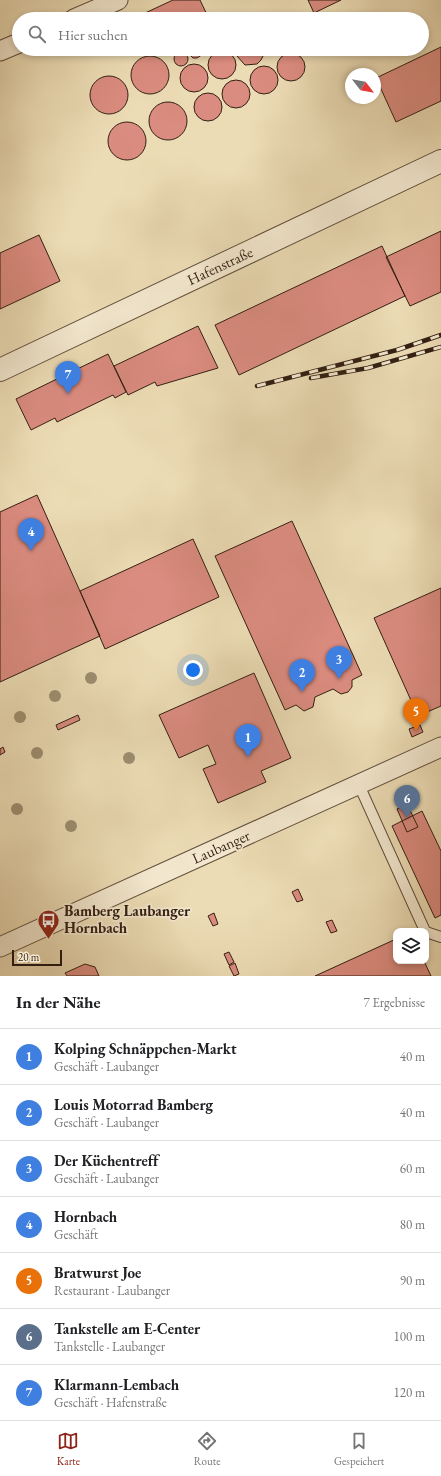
<!DOCTYPE html>
<html lang="de">
<head>
<meta charset="utf-8">
<style>
  :root { --surface:#fff; --page:#f2f2f2; --text:#202124; --muted:#757577; --line:#e0e0e0; --accent:#8f2418 }
  body { margin:0; font-family:"EB Garamond",serif; background:var(--page); color:var(--text) }
  .controls { position:absolute; right:12px; bottom:12px; display:grid; overflow:hidden; border-radius:8px; box-shadow:0 2px 6px #0003 }
  .controls button { width:36px; height:36px; display:grid; place-items:center; padding:0; border:0; border-bottom:1px solid var(--line); background:var(--surface); color:var(--text); font:20px sans-serif }
  .compass { position:absolute; left:345px; top:68px; width:36px; height:36px; border-radius:50%; background:var(--surface); box-shadow:0 2px 6px #0003; rotate:121deg }
  .scale { position:absolute; left:12px; bottom:10px; width:50px; box-sizing:border-box; padding-left:4px; border:2px solid #331f12; border-top:0; font-size:11px; line-height:14px; white-space:nowrap; color:#331f12; -webkit-text-stroke:3px #f3e8cf; paint-order:stroke }
  .you { position:absolute; left:193px; top:670px; width:14px; height:14px; margin:-10px; border:3px solid #fff; border-radius:50%; background:#1a73e8; box-shadow:0 0 0 6px #1a73e833 }
  .badge { display:grid; place-items:center; width:26px; height:26px; border-radius:50%; background:var(--accent); color:#fff; font-size:13px; font-weight:700 }
  .pin { position:absolute; translate:-50% -33px; filter:drop-shadow(0 1px 2px #0008) }
  .pin::after { content:''; position:absolute; top:21px; width:14px; height:12px; background:inherit; clip-path:polygon(0 0,100% 0,50% 100%) }
  .list { margin:0; padding:0; list-style:none }
  h2 { display:flex; justify-content:space-between; align-items:center; height:52px; margin:0; padding:0 16px; font-size:17px }
  h2 small { font-size:13px; font-weight:400; color:var(--muted) }
  .list li { display:grid; grid-template-columns:26px 1fr auto; gap:12px; align-items:center; box-sizing:border-box; height:56px; padding:0 16px; border-top:1px solid var(--line) }
  .list b { display:block; font-size:15px; white-space:nowrap }
  .list p { margin:0; font-size:13px; white-space:nowrap; color:var(--muted) }
  .list em { font-size:13px; font-style:normal; color:var(--muted) }
  .icon { flex:none; width:22px; height:22px; fill:none; stroke:currentColor; stroke-width:2; stroke-linecap:round; stroke-linejoin:round }
  .map { position:relative; flex:none; width:441px; height:976px; overflow:hidden }
  .search { position:absolute; background:var(--surface); box-shadow:0 2px 6px #0003; left:12px; right:12px; top:12px; height:44px; display:flex; align-items:center; gap:10px; box-sizing:border-box; padding:0 14px; border-radius:22px; color:var(--muted); font-size:15px }
  .sheet { height:444px; background:var(--surface) }
  nav { display:flex; justify-content:space-around; align-items:center; box-sizing:border-box; height:56px; border-top:1px solid var(--line); background:var(--surface); font-size:11px; color:var(--muted) }
  nav a { display:grid; justify-items:center; gap:2px }
  nav .on { color:var(--accent) }
  .map>svg:first-child { display:block }
  .building { fill:#db8c80; stroke:#331f12 }
  .lines { fill:none; stroke-linecap:round; stroke-linejoin:round }
  .service-casing { stroke:#614e3b; stroke-width:12 }
  .minor-casing { stroke:#614e3b; stroke-width:21 }
  .tertiary-casing { stroke:#614e3b; stroke-width:24 }
  .service { stroke:#f3e8cf; stroke-width:10 }
  .minor { stroke:#f3e8cf; stroke-width:19 }
  .tertiary { stroke:#f3e8cf; stroke-width:22 }
  .rail-casing { stroke:#331f12; stroke-width:4.5 }
  .rail { stroke:#f3e8cf; stroke-width:3; stroke-dasharray:9; stroke-linecap:butt }
  .tree { fill:#9d8e70 }
  .labels { text-anchor:middle; stroke-width:3.5; stroke-linejoin:round; paint-order:stroke }
  .street-label { font-size:15px; fill:#331f12; stroke:#f3e8cf }
  .poi-label { font-size:15px; font-weight:bold; fill:#331f12; stroke:#f3e8cf; text-anchor:start }
</style>
</head>
<body>
<div class="map">
<svg width="441" height="976" viewBox="0 0 441 976">
  <rect width="100%" height="100%" fill="#ecdcb5"/>
  <filter id="stains"><feTurbulence type="fractalNoise" baseFrequency=".005" numOctaves="4"/><feColorMatrix values="0 0 0 0 .2 0 0 0 0 .09 0 0 0 0 .02 0 0 0 .5 -.17"/></filter>
  <radialGradient id="worn" r=".72"><stop offset=".6" stop-color="#630" stop-opacity="0"/><stop offset="1" stop-color="#630" stop-opacity=".3"/></radialGradient>
  <path class="building" d="M173,0H200L209,19H145L143,14Z
    M308,0H341L314,13Z
    M441,47V101L396,122L376,78Z
    M189,49H203V54L197,58H193L190,55Z
    M236,49H263L264,54L261,60L257,64L245,65L237,56Z
    M271,49H288L280,52Z
    M208 65a14 14 0 1 1 28 0a14 14 0 1 1-28 0Z
    M174 59a7 7 0 1 1 14 0a7 7 0 1 1-14 0Z
    M277 67a14 14 0 1 1 28 0a14 14 0 1 1-28 0Z
    M131 75a19 19 0 1 1 38 0a19 19 0 1 1-38 0Z
    M180 78a14 14 0 1 1 28 0a14 14 0 1 1-28 0Z
    M250 80a14 14 0 1 1 28 0a14 14 0 1 1-28 0Z
    M90 95a19 19 0 1 1 38 0a19 19 0 1 1-38 0Z
    M222 94a14 14 0 1 1 28 0a14 14 0 1 1-28 0Z
    M194 107a14 14 0 1 1 28 0a14 14 0 1 1-28 0Z
    M149 121a19 19 0 1 1 38 0a19 19 0 1 1-38 0Z
    M108 141a19 19 0 1 1 38 0a19 19 0 1 1-38 0Z
    M441,231V292L410,306L386,257Z
    M39,235L60,281L0,309V253Z
    M382,246L405,296L239,375L215,325Z
    M198,326L218,368L157,386L155,382L128,395L114,366Z
    M108,354L126,392L115,398L113,395L57,422L55,418L31,430L16,399Z
    M37,495L100,636L0,682V512Z
    M292,521L362,675L352,680V687L348,692L341,694L333,689L315,697L313,707L304,711L296,705L285,710L215,556Z
    M193,539L219,597L105,649L80,591Z
    M441,588V706L418,716L374,618Z
    M254,673L291,758L261,771L266,782L218,803L203,769L216,764L208,745L179,758L159,715Z
    M78,715L80,720L58,730L56,725Z
    M420,725L423,732L412,737L409,729Z
    M3,747L5,752L0,755V749Z
    M407,804L418,827L407,832L397,809Z
    M422,811L441,851V915L435,918L392,826Z
    M298,889L303,900L297,902L292,892Z
    M214,913L218,924L213,926L208,916Z
    M332,920L337,931L331,933L326,922Z
    M396,939V961H424L431,976H315Z
    M229,952L234,962L229,965L224,954Z
    M235,963L239,974L234,976L229,966Z
    M85,964L95,967L99,976H67L65,973Z"/>
  <g class="lines">
    <defs>
      <path id="service" d="M359,785L425,931
        M426,932L441,937"/>
      <path id="minor" d="M74,19L118,0
        M0,51L19,43
        M0,947L441,747"/>
      <path id="tertiary" d="M0,370L441,161"/>
    </defs>
    <use href="#service" class="service-casing"/>
    <use href="#minor" class="minor-casing"/>
    <use href="#tertiary" class="tertiary-casing"/>
    <use href="#service" class="service"/>
    <use href="#minor" class="minor"/>
    <use href="#tertiary" class="tertiary"/>
    <defs>
      <path id="rail" d="M311,378L368,368L441,347
        M257,386L397,350L441,335"/>
    </defs>
    <use href="#rail" class="rail-casing"/>
    <use href="#rail" class="rail"/>
  </g>
  <g class="tree">
    <circle cx="91" cy="678" r="6"/>
    <circle cx="55" cy="696" r="6"/>
    <circle cx="20" cy="717" r="6"/>
    <circle cx="37" cy="753" r="6"/>
    <circle cx="129" cy="758" r="6"/>
    <circle cx="17" cy="809" r="6"/>
    <circle cx="71" cy="826" r="6"/>
  </g>
  <defs>
    <symbol id="bus-pin" viewBox="-11 -11 22 30"><path d="M0 17L-7.5 6A9.5 9.5 0 1 1 7.5 6Z" fill="#8f2418" stroke="#f3e8cf"/><path d="M-5-6H5V4H4V6H2V4H-2V6H-4V4H-5ZM-3.5-4V0h7V-4ZM-3.5 1.2v1.5H-2V1.2ZM2 1.2v1.5H3.5V1.2Z" fill="#fff"/></symbol>
  </defs>
  <g fill-rule="evenodd">
    <use href="#bus-pin" x="36" y="908" width="25" height="34"/>
  </g>
  <g class="labels">
    <g class="street-label">
      <text transform="translate(220 266) rotate(-25)" y="5">Hafenstraße</text>
      <text transform="translate(221 847) rotate(-24)" y="5">Laubanger</text>
    </g>
    <g class="poi-label">
      <text x="64" y="916">Bamberg Laubanger<tspan x="64" dy="17">Hornbach</tspan></text>
    </g>
  </g>
  <rect width="100%" height="100%" filter="url(#stains)"/>
  <rect width="100%" height="100%" fill="url(#worn)"/>
</svg>
<div class="controls">
<button><svg class="icon" aria-label="layers" viewBox="0 0 24 24"><path d="M12 4l9 5-9 5-9-5zM3 14l9 5 9-5"/></svg></button>
</div>
<svg class="compass" viewBox="-18 -18 36 36"><path d="M0-13l5 13h-10z" fill="#e53935"/><path d="M0 13l5-13h-10z" fill="#757577"/></svg>
<div class="scale">20 m</div>
<div class="you"></div>
<div class="pin badge" style="left:248px;top:757px;background:#3f7fe0">1</div>
<div class="pin badge" style="left:302px;top:692px;background:#3f7fe0">2</div>
<div class="pin badge" style="left:339px;top:679px;background:#3f7fe0">3</div>
<div class="pin badge" style="left:31px;top:551px;background:#3f7fe0">4</div>
<div class="pin badge" style="left:416px;top:731px;background:#e8710a">5</div>
<div class="pin badge" style="left:407px;top:818px;background:#5c6f8a">6</div>
<div class="pin badge" style="left:68px;top:394px;background:#3f7fe0">7</div>
<div class="search"><svg class="icon" aria-label="search" viewBox="0 0 24 24"><circle cx="10" cy="10" r="6"/><path d="M15 15l6 6"/></svg>Hier suchen</div>
</div>
<section class="sheet">
<h2>In der Nähe<small>7 Ergebnisse</small></h2>
<ul class="list">
<li><span class="badge" style="background:#3f7fe0">1</span><div><b>Kolping Schnäppchen-Markt</b><p>Geschäft · Laubanger</p></div><em>40 m</em></li>
<li><span class="badge" style="background:#3f7fe0">2</span><div><b>Louis Motorrad Bamberg</b><p>Geschäft · Laubanger</p></div><em>40 m</em></li>
<li><span class="badge" style="background:#3f7fe0">3</span><div><b>Der Küchentreff</b><p>Geschäft · Laubanger</p></div><em>60 m</em></li>
<li><span class="badge" style="background:#3f7fe0">4</span><div><b>Hornbach</b><p>Geschäft</p></div><em>80 m</em></li>
<li><span class="badge" style="background:#e8710a">5</span><div><b>Bratwurst Joe</b><p>Restaurant · Laubanger</p></div><em>90 m</em></li>
<li><span class="badge" style="background:#5c6f8a">6</span><div><b>Tankstelle am E-Center</b><p>Tankstelle · Laubanger</p></div><em>100 m</em></li>
<li><span class="badge" style="background:#3f7fe0">7</span><div><b>Klarmann-Lembach</b><p>Geschäft · Hafenstraße</p></div><em>120 m</em></li>
</ul>
</section>
<nav>
<a class="on"><svg class="icon" aria-label="map" viewBox="0 0 24 24"><path d="M3 6l6-2 6 2 6-2v14l-6 2-6-2-6 2zM9 4v14M15 6v14"/></svg>Karte</a>
<a><svg class="icon" aria-label="directions" viewBox="0 0 24 24"><path d="M12 3l9 9-9 9-9-9zM9 14v-3h6M13 9l2 2-2 2"/></svg>Route</a>
<a><svg class="icon" aria-label="saved" viewBox="0 0 24 24"><path d="M7 4h10v16l-5-4-5 4z"/></svg>Gespeichert</a>
</nav>
</body>
</html>
